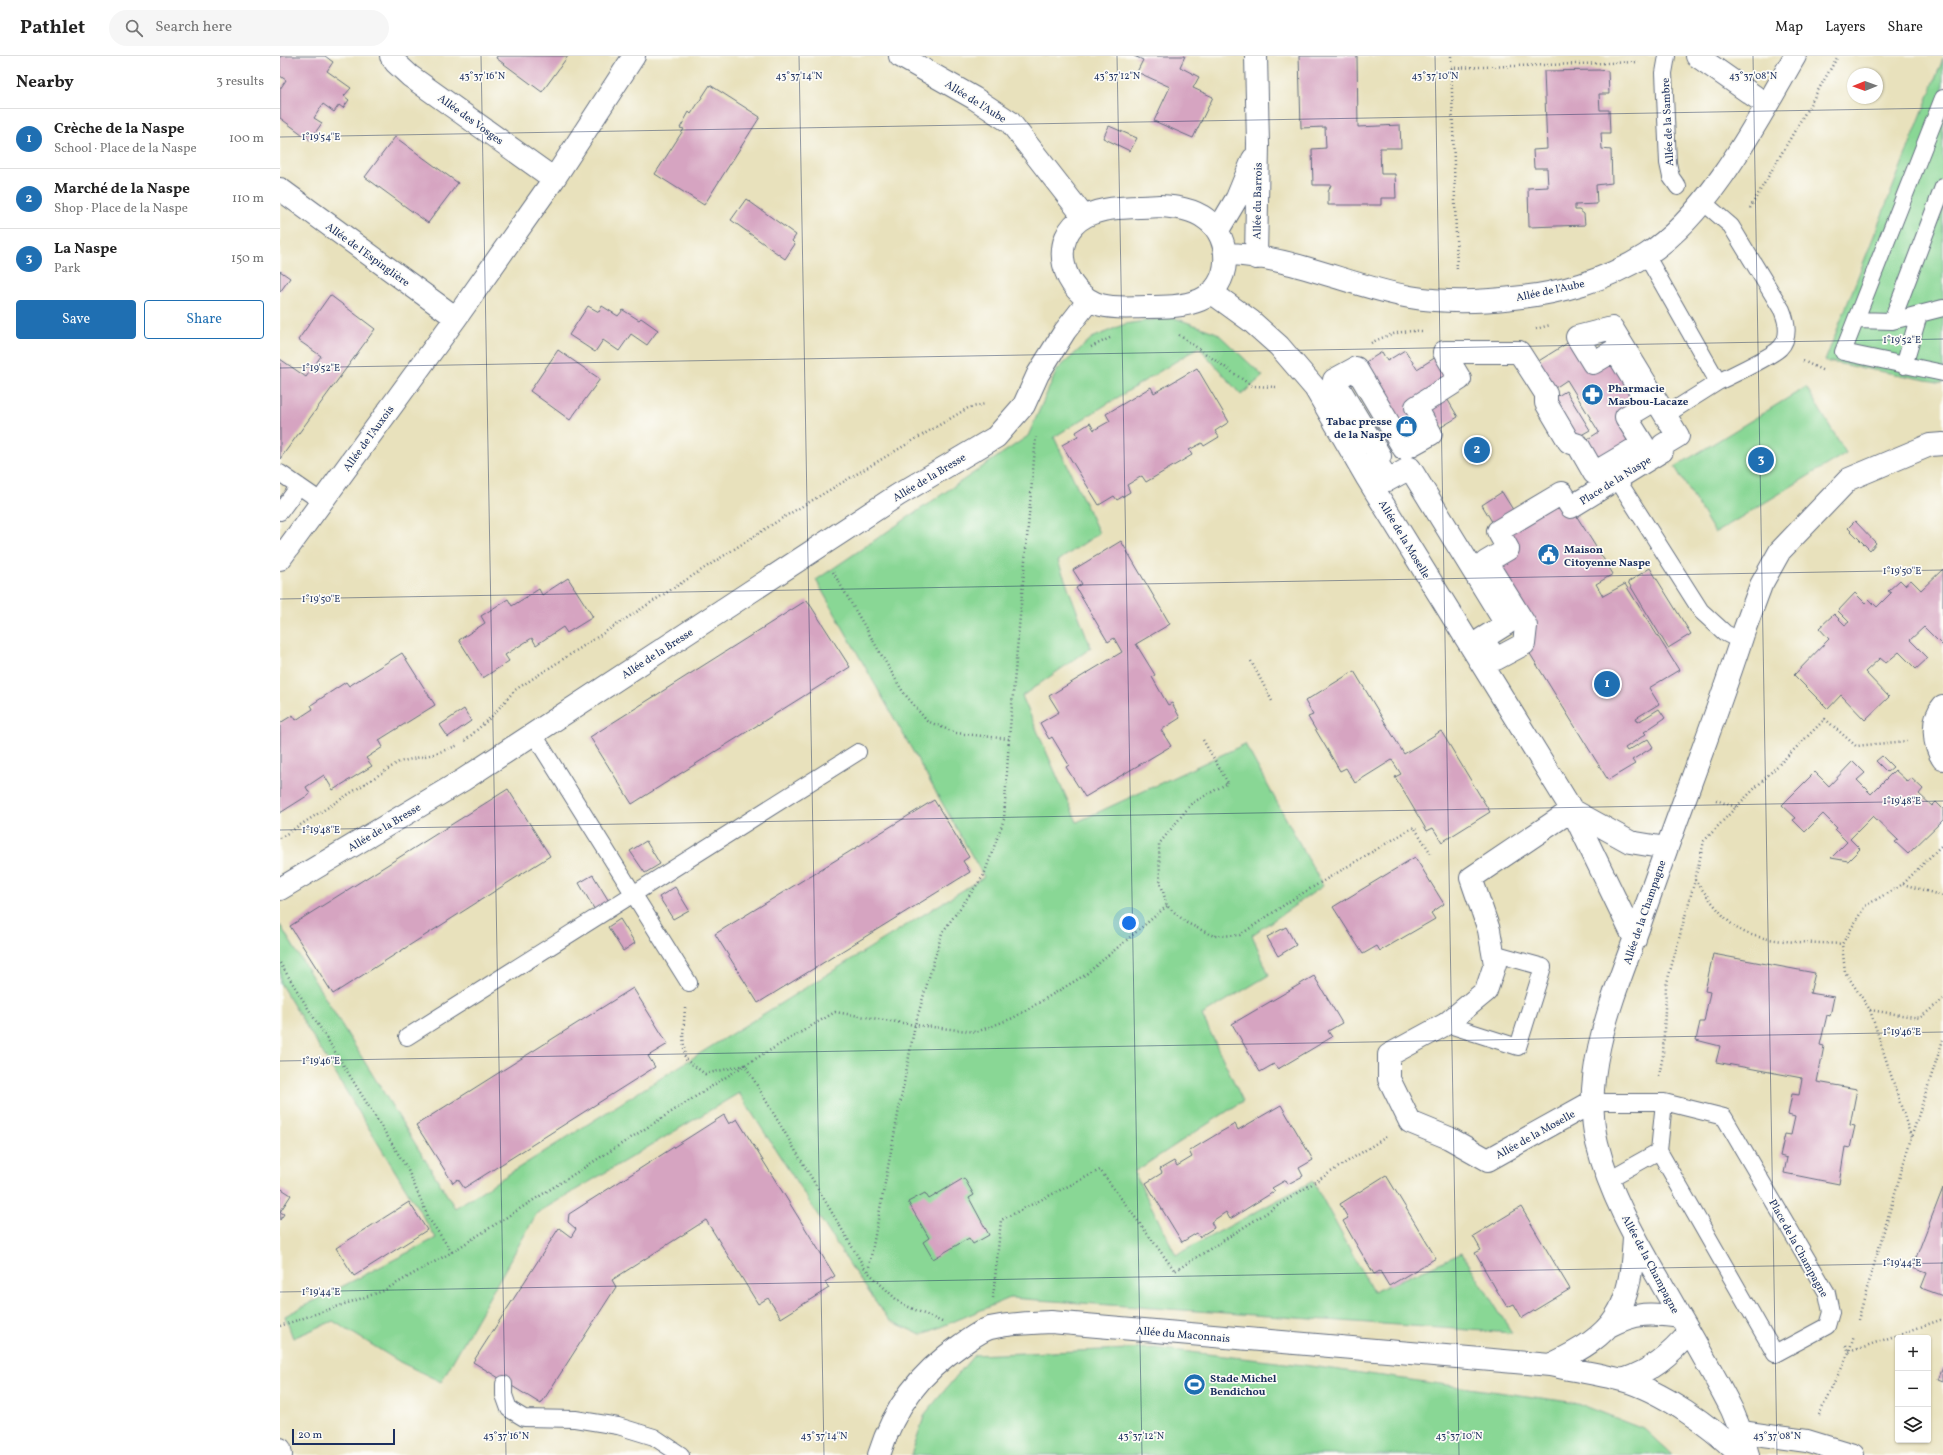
<!DOCTYPE html>
<html lang="en">
<head>
<meta charset="utf-8">
<style>
  :root { --surface:#fff; --page:#f6f6f6; --text:#222; --muted:#767676; --line:#e0e0e0; --accent:#1f6fb2 }
  body { margin:0; font-family:Vollkorn,serif; background:var(--page); color:var(--text) }
  .controls { position:absolute; right:12px; bottom:12px; display:grid; overflow:hidden; border-radius:4px; box-shadow:0 1px 3px #0004 }
  .controls button { width:36px; height:36px; display:grid; place-items:center; padding:0; border:0; border-bottom:1px solid var(--line); background:var(--surface); color:var(--text); font:20px sans-serif }
  .compass { position:absolute; left:1567px; top:12px; width:36px; height:36px; border-radius:50%; background:var(--surface); box-shadow:0 1px 3px #0004; rotate:269deg }
  .scale { position:absolute; left:12px; bottom:10px; width:103px; box-sizing:border-box; padding-left:4px; border:2px solid #1b2f5e; border-top:0; font-size:11px; line-height:14px; white-space:nowrap; color:#1b2f5e; -webkit-text-stroke:3px #fdfcf7; paint-order:stroke }
  .you { position:absolute; left:849px; top:867px; width:14px; height:14px; margin:-10px; border:3px solid #fff; border-radius:50%; background:#1a73e8; box-shadow:0 0 0 6px #1a73e833 }
  .badge { display:grid; place-items:center; width:26px; height:26px; border-radius:50%; background:var(--accent); color:#fff; font-size:13px; font-weight:700 }
  .pin { position:absolute; translate:-50% -50%; border:2px solid #fff; box-shadow:0 1px 4px #0006 }
  .list { margin:0; padding:0; list-style:none }
  h2 { display:flex; justify-content:space-between; align-items:center; height:52px; margin:0; padding:0 16px; font-size:17px }
  h2 small { font-size:13px; font-weight:400; color:var(--muted) }
  .list li { display:grid; grid-template-columns:26px 1fr auto; gap:12px; align-items:center; box-sizing:border-box; height:60px; padding:0 16px; border-top:1px solid var(--line) }
  .list b { display:block; font-size:15px; white-space:nowrap }
  .list p { margin:0; font-size:13px; white-space:nowrap; color:var(--muted) }
  .list em { font-size:13px; font-style:normal; color:var(--muted) }
  .actions { display:flex; gap:8px; padding:12px 16px }
  .actions a { flex:1; padding:9px 0; border:1px solid var(--accent); border-radius:4px; text-align:center; font-size:14px; color:var(--accent) }
  .actions .main { background:var(--accent); color:#fff }
  .icon { flex:none; width:22px; height:22px; fill:none; stroke:currentColor; stroke-width:2; stroke-linecap:round; stroke-linejoin:round }
  .map { position:relative; flex:none; width:1663px; height:1399px; overflow:hidden }
  header { display:flex; align-items:center; gap:24px; box-sizing:border-box; height:56px; padding:0 20px; background:var(--surface); border-bottom:1px solid var(--line) }
  header strong { font-size:19px }
  nav { display:flex; gap:22px; margin-inline-start:auto; font-size:14px }
  .search { width:280px; height:36px; background:var(--page); display:flex; align-items:center; gap:10px; box-sizing:border-box; padding:0 14px; border-radius:22px; color:var(--muted); font-size:15px }
  main { display:flex }
  aside { flex:1; background:var(--surface) }
  .map>svg:first-child { display:block }
  .green { fill:#89d795; stroke:#52837a }
  .building { fill:#d6a4c1 }
  .lines { fill:none; stroke-linecap:round; stroke-linejoin:round }
  .lane-casing { stroke:#636d7f; stroke-width:18 }
  .street-casing { stroke:#636d7f; stroke-width:24 }
  .path { stroke:#636d7f; stroke-width:2.5; stroke-dasharray:1 3; stroke-linecap:butt }
  .lane { stroke:#fff; stroke-width:16 }
  .street { stroke:#fff; stroke-width:22 }
  .ticks { fill:none; stroke:#1b2f5e; stroke-width:1; stroke-opacity:0.45 }
  .labels { text-anchor:middle; stroke-width:3.5; stroke-linejoin:round; paint-order:stroke }
  .street-label { font-size:11px; fill:#1b2f5e; stroke:#fdfcf7 }
  .poi-label { font-size:11px; font-weight:bold; fill:#1b2f5e; stroke:#fdfcf7; text-anchor:start }
  .ticks-label { font-size:10px; text-anchor:middle; fill:#1b2f5e; stroke:#fdfcf7; stroke-width:3.5; stroke-linejoin:round; paint-order:stroke }
</style>
</head>
<body>
<header>
<strong>Pathlet</strong>
<div class="search"><svg class="icon" aria-label="search" viewBox="0 0 24 24"><circle cx="10" cy="10" r="6"/><path d="M15 15l6 6"/></svg>Search here</div>
<nav><a>Map</a><a>Layers</a><a>Share</a></nav>
</header>
<main>
<aside>
<h2>Nearby<small>3 results</small></h2>
<ul class="list">
<li><span class="badge">1</span><div><b>Crèche de la Naspe</b><p>School · Place de la Naspe</p></div><em>100 m</em></li>
<li><span class="badge">2</span><div><b>Marché de la Naspe</b><p>Shop · Place de la Naspe</p></div><em>110 m</em></li>
<li><span class="badge">3</span><div><b>La Naspe</b><p>Park</p></div><em>150 m</em></li>
</ul>
<div class="actions"><a class="main">Save</a><a>Share</a></div>
</aside>
<div class="map">
<svg width="1663" height="1399" viewBox="0 0 1663 1399">
  <rect width="100%" height="100%" fill="#fdfcf7"/>
  <filter id="ink" filterUnits="userSpaceOnUse"><feTurbulence type="fractalNoise" baseFrequency=".025" numOctaves="2"/><feDisplacementMap in="SourceGraphic" scale="8" xChannelSelector="R" yChannelSelector="G"/><feConvolveMatrix kernelMatrix="1 2 1 2 8 2 1 2 1" color-interpolation-filters="sRGB"/></filter>
  <filter id="wash" filterUnits="userSpaceOnUse"><feTurbulence type="fractalNoise" baseFrequency=".012" numOctaves="4" result="noise"/><feDisplacementMap in="SourceGraphic" scale="16" xChannelSelector="R" yChannelSelector="G"/><feGaussianBlur stdDeviation="0.9" result="paint"/><feColorMatrix in="noise" values="0 0 0 0 0 0 0 0 0 0 0 0 0 0 0 0 0 1.4 0 .05"/><feComposite in="paint" operator="in"/></filter>
  <g filter="url(#wash)">
    <rect width="100%" height="100%" fill="#e8e1bc"/>
    <path class="green" d="M1663,3V327L1545,305Z
      M892,261L937,277L983,320L961,339L919,291L774,381L819,477L778,505L811,592L742,640L797,766L965,688L1043,830L972,879L989,919L922,959L963,1045L854,1116L896,1199L1033,1125L1093,1236L1182,1197L1232,1277L730,1242L641,1279L609,1264L574,1215L459,1037L257,1157L161,1326L120,1306L53,1265L13,1282L5,1260L156,1182L0,927V869L175,1152L411,1003L704,821L536,524L748,380L777,314L812,282L845,268Z
      M1526,331L1566,397L1435,477L1395,411Z
      M875,1292L1023,1309L1297,1347L1364,1373L1392,1399H631L645,1358L694,1299Z"/>
    <g id="blocks">
      <path class="building" d="M0,0H45L53,6L47,15L71,32L64,40L69,44L63,52L59,49L54,56L43,48L34,62L42,67L30,84L0,62V33L6,24L0,20Z
        M217,0H288L262,36L216,2Z
        M854,0H905L900,11L919,21L913,32L933,41L913,82L874,65L890,31L857,16L863,4Z
        M1019,0H1077L1078,71L1120,69L1121,92H1100L1101,118H1115L1116,142H1101V149H1048V136L1051,129H1033L1032,93L1046,92L1045,71L1021,72Z
        M1319,14L1328,15L1329,38H1319L1320,54H1329L1330,77H1321L1322,93L1331,94L1332,127L1316,129L1317,148L1295,149V154H1299L1304,158L1305,169L1249,171L1248,132L1268,131L1267,112H1254L1253,94L1267,93L1264,15Z
        M430,29L480,61L424,149L375,118L404,73L400,72L409,56L411,58Z
        M829,70L857,82L850,95L823,82Z
        M115,81L178,127L148,167L85,121Z
        M466,143L516,179L512,185L515,188L505,203L451,164Z
        M0,215L10,222L0,236Z
        M50,239L95,273L0,403V303L26,321L41,300L18,284Z
        M308,250L319,256L322,250L338,260L343,254L359,264L361,262L378,274L367,289L351,278L339,295L323,284L315,296L289,279Z
        M1297,281L1313,307L1335,294L1368,348L1346,361L1363,388L1314,417L1298,389L1319,376L1287,324L1266,338L1249,311Z
        M278,294L320,323L290,364L250,335Z
        M1125,294L1137,313L1164,296L1180,323L1136,351L1151,378L1124,393L1076,312L1102,296L1107,305Z
        M917,312L949,366L935,375L939,381L924,390L922,387L909,394L912,399L866,426L862,420L847,429L850,436L837,444L834,440L819,449L782,389L798,380L796,376L810,367L814,374L830,365L826,358L871,331L874,337Z
        M1286,335L1310,374L1289,386L1266,347Z
        M1166,341L1178,361L1158,373L1145,354Z
        M1222,436L1235,457L1214,469L1202,449Z
        M1282,437L1333,518L1316,528L1323,540L1345,528L1399,614L1369,632L1379,648L1356,662L1358,666L1379,653L1385,662L1364,676L1366,678L1345,692L1347,695L1368,683L1373,691L1352,704L1355,708L1328,724L1244,588L1206,506L1228,493L1218,475Z
        M1575,465L1596,487L1590,494L1568,472Z
        M841,485L890,568L856,588L875,619L872,621L888,649L892,647L900,662L881,674L891,690L805,741L786,711L789,709L772,681L769,683L760,667L779,656L769,640L842,596L834,582L828,586L806,549L796,532L802,528L793,514Z
        M1370,512L1411,578L1388,592L1348,526Z
        M1663,513V590L1644,571L1630,584L1648,602L1636,613L1619,596L1606,607L1600,602L1599,603L1585,616L1609,641L1585,664L1561,639L1548,653L1514,619L1549,583L1539,572L1554,558L1565,569L1569,566L1558,555L1575,537L1585,547L1589,543L1597,551L1611,537L1608,535L1620,524L1625,529L1631,524L1641,534Z
        M288,522L313,561L287,577L283,571L256,589L252,582L225,599L229,605L203,622L179,584L205,567L201,560L228,543L232,550L259,533L262,539Z
        M527,544L570,611L352,748L310,681Z
        M122,597L155,649L99,684L103,691L86,702L92,710L53,734L44,719L26,731L30,738L0,757V667L13,659L16,664L33,653L31,649L66,626L69,630Z
        M1074,615L1124,698L1161,675L1210,756L1162,786L1153,772L1147,775L1115,721L1121,718L1112,704L1075,727L1066,712L1060,715L1028,661L1033,659L1025,645Z
        M184,653L191,665L168,681L160,669Z
        M1602,700L1613,711L1607,716L1596,705Z
        M1573,705L1585,717L1577,724L1591,738L1615,714L1628,726L1631,722L1642,732L1643,733L1639,738L1652,750L1656,746L1663,753V764L1628,798L1615,786L1618,784L1593,760L1570,783L1580,793L1568,805L1551,802L1567,786L1555,774L1557,772L1543,758L1525,776L1513,764L1516,762L1502,749L1535,716L1549,730Z
        M228,733L270,800L53,938L10,870Z
        M654,744L689,801L683,805L690,816L478,947L435,878Z
        M366,785L380,808L365,817L350,795Z
        M1135,801L1164,848L1151,857L1155,863L1100,895L1097,890L1083,898L1053,851Z
        M313,819L330,847L316,856L299,827Z
        M395,831L409,854L393,863L379,841Z
        M340,863L355,887L343,895L328,871Z
        M1006,871L1016,889L998,900L987,881Z
        M1433,898L1535,917L1530,937L1554,941L1550,960L1547,959L1540,989L1544,990L1537,1026L1577,1033L1570,1069L1575,1070L1570,1092L1565,1091L1559,1128L1504,1117L1507,1102L1500,1100L1505,1078L1511,1079L1515,1061L1508,1059L1512,1038L1519,1039L1522,1022L1436,1006L1440,990L1416,984L1420,966H1424L1430,936L1425,935Z
        M1034,920L1062,967L1048,975L1052,981L998,1013L994,1008L980,1016L952,968Z
        M353,932L388,988L368,1000L375,1011L184,1132L178,1123L173,1127L136,1069Z
        M1001,1049L1033,1104L1019,1112L1023,1120L1008,1128L1006,1124L992,1132L995,1135L950,1163L946,1156L931,1166L934,1172L919,1181L917,1177L902,1186L866,1127L882,1117L880,1113L894,1105L897,1110L912,1101L909,1095L939,1077L955,1068L958,1074Z
        M444,1059L449,1068L457,1063L555,1220L545,1226L549,1232L501,1262L488,1242L478,1248L426,1164L332,1224L336,1231L261,1348L193,1306L279,1172L291,1181L296,1173L288,1166L289,1158Z
        M1106,1119L1156,1202L1109,1230L1100,1215L1094,1218L1072,1181L1063,1165L1068,1162L1060,1148Z
        M684,1122L694,1139L689,1142L709,1179L693,1188L689,1182L653,1203L643,1186L649,1182L628,1146L645,1137L649,1143Z
        M0,1132L11,1139L0,1156L4,1158L0,1164Z
        M1663,1132V1240L1641,1232L1647,1217L1632,1212Z
        M129,1146L147,1174L74,1220L56,1192Z
        M1241,1151L1290,1233L1242,1262L1234,1248L1227,1251L1216,1233L1195,1197L1201,1194L1193,1180Z
        M1663,1310V1325L1658,1323Z"/>
    </g>
  </g>
  <g filter="url(#ink)">
    <use href="#blocks" fill-opacity="0" stroke="#636d7f" stroke-width="1"/>
    <g class="lines">
      <defs>
        <path id="lane" d="M1387,0L1384,17L1388,107L1391,121L1398,131
          M1663,42L1563,296L1663,317
          M1366,199L1438,326C1450,320 1493,300 1500,292C1510,282 1507,266 1502,254L1451,170L1423,146
          M1576,264L1612,265L1663,252
          M1612,265L1663,131
          M1624,310L1639,259
          M1389,357L1438,326
          M0,417L42,446
          M1337,423L1421,555L1445,577L1461,585
          M0,456L19,430
          M253,677L409,927
          M1166,968L1238,991L1263,911L1213,897
          M127,981L578,696
          M1312,1046H1384L1444,1061L1547,1237L1551,1256L1547,1270L1495,1298L1379,1095
          M1329,1123L1379,1095L1384,1046
          M224,1328V1339L229,1353L244,1362L295,1363L338,1370L374,1381L401,1399"/>
        <path id="street" d="M111,0L116,7L130,20L274,123
          M620,0L694,42L730,66L804,161
          M976,0L978,88L976,202
          M1417,0L1487,49
          M0,133L176,262
          M880,150C896,151 913,153 926,163C953,182 952,230 920,244C903,251 884,251 866,251C851,251 835,253 821,249C782,238 766,181 806,160C827,149 856,152 880,150Z
          M938,174L957,142L973,103
          M946,198C1009,199 1069,230 1130,241C1164,247 1199,246 1233,242C1278,238 1327,224 1366,199C1429,159 1478,64 1515,0
          M931,236L971,265L999,290L1035,332L1087,422L1292,754L1355,884
          M1332,272L1398,380L1383,389L1382,395L1291,451L1282,437L1218,475L1228,493L1206,506L1246,570L1244,588L1216,603L1202,583L1226,568L1130,412L1108,424L1095,404L1100,400L1054,324L1076,312L1124,393L1151,378L1136,351L1180,323L1164,296H1239L1266,338V347L1289,386L1298,389L1314,417L1363,388L1346,361L1368,348L1335,294L1313,307L1297,281Z
          M0,503L176,262L274,123L354,0
          M1663,650C1651,663 1653,689 1663,703
          M1292,754L1191,822L1209,874L1215,908L1206,935L1166,968L1109,999V1023L1130,1066L1169,1082L1208,1104L1312,1046
          M1292,754L1350,786L1386,792
          M0,833L183,724L618,439L716,381L744,349L758,318L785,275L809,244
          M1329,1270C1356,1256 1371,1257 1400,1261
          M1270,1309C1337,1277 1350,1255 1354,1181
          M1343,1324C1371,1315 1390,1299 1409,1277
          M1461,1376L1527,1385L1573,1399
          M0,1393L1,1399
          M599,1399C614,1351 640,1317 681,1289C690,1283 700,1275 710,1272C730,1267 751,1267 771,1266L1270,1309C1293,1314 1318,1318 1342,1324C1382,1335 1431,1370 1460,1399
          M1468,1399L1461,1376L1452,1354C1430,1310 1404,1268 1380,1225C1355,1182 1329,1136 1317,1087C1299,1011 1339,929 1363,859C1396,763 1434,668 1465,572L1481,529L1500,495L1569,423L1650,389L1663,388"/>
      </defs>
      <use href="#lane" class="lane-casing"/>
      <use href="#street" class="street-casing"/>
      <path class="path" d="M1171,0L1177,216
        M1171,12L1359,6
        M1470,152L1558,0
        M1256,273L1270,269
        M899,279L972,330L996,331
        M1091,287C1108,278 1124,274 1143,275
        M811,291L832,281
        M1523,305L1544,315
        M553,516L623,636L647,665L676,677L729,683
        M971,605L992,645
        M923,684L948,727L912,747L879,788L880,824L887,850L907,867L934,880L960,879L1013,843L1134,771L1152,799
        M185,685L211,661L235,634L504,461L688,352L705,348
        M1436,744L1456,751
        M0,782L119,706L154,698L179,689
        M1415,824C1425,837 1445,865 1458,873C1483,888 1533,886 1562,888
        M1623,828L1663,840
        M0,907L127,1112L149,1163L172,1196
        M405,952L403,979L405,1003L425,1018L465,1009L587,1216
        M1590,954L1640,962L1663,943
        M1379,1020L1383,999L1386,930L1415,824L1424,785L1456,751L1545,663L1576,690L1627,685
        M1631,1081L1590,954L1565,916L1562,888L1585,850L1623,828L1663,788
        M713,1242L721,1164L820,1114L895,1215L1106,1081
        M1578,1264L1631,1082L1663,984
        M662,1266L620,1247L588,1216L635,969L662,877L704,819L724,763L729,683L756,381
        M0,1270L103,1235L172,1196L465,1009L555,956L635,969L696,976L733,962L805,919L887,850
        M1566,1289L1569,1296L1663,1263
        M1539,1359L1569,1296L1574,1279"/>
      <use href="#lane" class="lane"/>
      <use href="#street" class="street"/>
    </g>
  </g>
  <path class="ticks" d="M201,0L226,1399M519,0L544,1399M837,0L862,1399M1155,0L1179,1399M1473,0L1497,1399M0,81L1663,52M0,312L1663,283M0,543L1663,514M0,774L1663,745M0,1005L1663,976M0,1236L1663,1207"/>
  <defs>
    <symbol id="pharmacy-disc" viewBox="-11 -11 22 22"><circle r="9.5" fill="#1f6fb2" stroke="#fdfcf7"/><path d="M-2-6h4v4h4v4h-4v4h-4v-4h-4v-4h4Z" fill="#fff"/></symbol>
    <symbol id="shop-disc" viewBox="-11 -11 22 22"><circle r="9.5" fill="#1f6fb2" stroke="#fdfcf7"/><path d="M-5-2.5h2.3a2.7 3.5 0 0 1 5.4 0H5L5.5 6h-11ZM-1.5-2.5h3a1.5 2.3 0 0 0-3 0Z" fill="#fff"/></symbol>
    <symbol id="civic-disc" viewBox="-11 -11 22 22"><circle r="9.5" fill="#1f6fb2" stroke="#fdfcf7"/><path d="M-.6-6.5H3V-4.5H.6V-3L4-1V1h2V6H-6V1h2V-1L-.6-3ZM-1.2 2.5V6h2.4V2.5Z" fill="#fff"/></symbol>
    <symbol id="stadium-disc" viewBox="-11 -11 22 22"><circle r="9.5" fill="#1f6fb2" stroke="#fdfcf7"/><path d="M0-5a6.5 5 0 1 0 0 10a6.5 5 0 1 0 0-10ZM-3.5-1.8h7v3.6h-7Z" fill="#fff"/></symbol>
  </defs>
  <g fill-rule="evenodd">
    <use href="#pharmacy-disc" x="1300" y="326" width="25" height="25"/>
    <use href="#shop-disc" x="1114" y="358" width="25" height="25"/>
    <use href="#civic-disc" x="1256" y="486" width="25" height="25"/>
    <use href="#stadium-disc" x="902" y="1316" width="25" height="25"/>
  </g>
  <g class="labels">
    <g class="street-label">
      <text transform="translate(696 45) rotate(32)" y="4">Allée de l'Aube</text>
      <text transform="translate(191 63) rotate(36)" y="4">Allée des Vosges</text>
      <text transform="translate(1387 66) rotate(-93)" y="4">Allée de la Sambre</text>
      <text transform="translate(977 145) rotate(-89)" y="4">Allée du Barrois</text>
      <text transform="translate(88 198) rotate(36)" y="4">Allée de l'Espinglière</text>
      <text transform="translate(1270 234) rotate(-12)" y="4">Allée de l'Aube</text>
      <text transform="translate(88 382) rotate(-54)" y="4">Allée de l'Auxois</text>
      <text transform="translate(649 421) rotate(-31)" y="4">Allée de la Bresse</text>
      <text transform="translate(1335 424) rotate(-32)" y="4">Place de la Naspe</text>
      <text transform="translate(1125 483) rotate(59)" y="4">Allée de la Moselle</text>
      <text transform="translate(377 597) rotate(-33)" y="4">Allée de la Bresse</text>
      <text transform="translate(104 771) rotate(-31)" y="4">Allée de la Bresse</text>
      <text transform="translate(1364 856) rotate(-71)" y="4">Allée de la Champagne</text>
      <text transform="translate(1255 1078) rotate(-29)" y="4">Allée de la Moselle</text>
      <text transform="translate(1519 1192) rotate(61)" y="4">Place de la Champagne</text>
      <text transform="translate(1371 1208) rotate(62)" y="4">Allée de la Champagne</text>
      <text transform="translate(903 1278) rotate(5)" y="4">Allée du Maconnais</text>
    </g>
    <g class="poi-label">
      <text x="1328" y="336">Pharmacie<tspan x="1328" dy="13">Masbou-Lacaze</tspan></text>
      <text x="1112" y="369" text-anchor="end">Tabac presse<tspan x="1112" dy="13">de la Naspe</tspan></text>
      <text x="1284" y="497">Maison<tspan x="1284" dy="13">Citoyenne Naspe</tspan></text>
      <text x="930" y="1326">Stade Michel<tspan x="930" dy="13">Bendichou</tspan></text>
    </g>
  </g>
  <g class="ticks-label">
    <text x="202" y="23">43°37'16"N</text>
    <text x="519" y="23">43°37'14"N</text>
    <text x="837" y="23">43°37'12"N</text>
    <text x="1155" y="23">43°37'10"N</text>
    <text x="1473" y="23">43°37'08"N</text>
    <text x="41" y="84">1°19'54"E</text>
    <text x="1622" y="287">1°19'52"E</text>
    <text x="41" y="315">1°19'52"E</text>
    <text x="1622" y="518">1°19'50"E</text>
    <text x="41" y="546">1°19'50"E</text>
    <text x="1622" y="748">1°19'48"E</text>
    <text x="41" y="777">1°19'48"E</text>
    <text x="1622" y="979">1°19'46"E</text>
    <text x="41" y="1008">1°19'46"E</text>
    <text x="1622" y="1210">1°19'44"E</text>
    <text x="41" y="1239">1°19'44"E</text>
    <text x="226" y="1383">43°37'16"N</text>
    <text x="544" y="1383">43°37'14"N</text>
    <text x="861" y="1383">43°37'12"N</text>
    <text x="1179" y="1383">43°37'10"N</text>
    <text x="1497" y="1383">43°37'08"N</text>
  </g>
</svg>
<div class="controls">
<button>+</button>
<button>−</button>
<button><svg class="icon" aria-label="layers" viewBox="0 0 24 24"><path d="M12 4l9 5-9 5-9-5zM3 14l9 5 9-5"/></svg></button>
</div>
<svg class="compass" viewBox="-18 -18 36 36"><path d="M0-13l5 13h-10z" fill="#e53935"/><path d="M0 13l5-13h-10z" fill="#767676"/></svg>
<div class="scale">20 m</div>
<div class="you"></div>
<div class="pin badge" style="left:1327px;top:628px">1</div>
<div class="pin badge" style="left:1197px;top:394px">2</div>
<div class="pin badge" style="left:1481px;top:404px">3</div>
</div>
</main>
</body>
</html>
